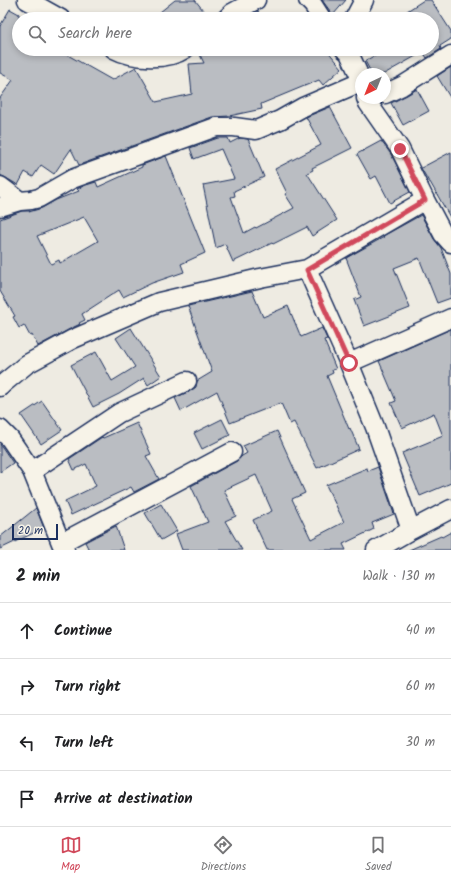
<!DOCTYPE html>
<html lang="en">
<head>
<meta charset="utf-8">
<style>
  :root { --surface:#fff; --page:#f2f2f2; --text:#202124; --muted:#757577; --line:#e0e0e0; --accent:#d1495b }
  body { margin:0; font-family:Kalam,sans-serif; background:var(--page); color:var(--text) }
  .compass { position:absolute; left:355px; top:68px; width:36px; height:36px; border-radius:50%; background:var(--surface); box-shadow:0 2px 6px #0003; rotate:223deg }
  .scale { position:absolute; left:12px; bottom:10px; width:46px; box-sizing:border-box; padding-left:4px; border:2px solid #1b2f5e; border-top:0; font-size:11px; line-height:14px; white-space:nowrap; color:#1b2f5e; -webkit-text-stroke:3px #f7f3e8; paint-order:stroke }
  .stop { position:absolute; width:12px; height:12px; margin:-9px; border:3px solid #d1495b; border-radius:50%; background:#fff }
  .stop.end { background:#d1495b; border-color:#fff; box-shadow:0 1px 4px #0008 }
  .list { margin:0; padding:0; list-style:none }
  h2 { display:flex; justify-content:space-between; align-items:center; height:52px; margin:0; padding:0 16px; font-size:17px }
  h2 small { font-size:13px; font-weight:400; color:var(--muted) }
  .list li { display:grid; grid-template-columns:26px 1fr auto; gap:12px; align-items:center; box-sizing:border-box; height:56px; padding:0 16px; border-top:1px solid var(--line) }
  .list b { display:block; font-size:15px; white-space:nowrap }
  .list em { font-size:13px; font-style:normal; color:var(--muted) }
  .icon { flex:none; width:22px; height:22px; fill:none; stroke:currentColor; stroke-width:2; stroke-linecap:round; stroke-linejoin:round }
  .map { position:relative; flex:none; width:451px; height:550px; overflow:hidden }
  .search { position:absolute; background:var(--surface); box-shadow:0 2px 6px #0003; left:12px; right:12px; top:12px; height:44px; display:flex; align-items:center; gap:10px; box-sizing:border-box; padding:0 14px; border-radius:22px; color:var(--muted); font-size:15px }
  .sheet { height:276px; background:var(--surface) }
  nav { display:flex; justify-content:space-around; align-items:center; box-sizing:border-box; height:56px; border-top:1px solid var(--line); background:var(--surface); font-size:11px; color:var(--muted) }
  nav a { display:grid; justify-items:center; gap:2px }
  nav .on { color:var(--accent) }
  .map>svg:first-child { display:block }
  .building { fill:#babdc2; stroke:#1b2f5e; fill-rule:evenodd }
  .lines { fill:none; stroke-linecap:round; stroke-linejoin:round }
  .minor-casing { stroke:#1b2f5e; stroke-width:21 }
  .minor { stroke:#f7f3e8; stroke-width:18 }
  .route { stroke:#d1495b; stroke-width:5 }
</style>
</head>
<body>
<div class="map">
<svg width="451" height="550" viewBox="0 0 451 550">
  <rect width="100%" height="100%" fill="#eeebe2"/>
  <filter id="ink" filterUnits="userSpaceOnUse"><feTurbulence type="fractalNoise" baseFrequency=".025" numOctaves="2"/><feDisplacementMap in="SourceGraphic" scale="8" xChannelSelector="R" yChannelSelector="G"/><feConvolveMatrix kernelMatrix="1 2 1 2 8 2 1 2 1" color-interpolation-filters="sRGB"/></filter>
  <g filter="url(#ink)">
    <path class="building" d="M175,0H195L203,10L191,19H166L160,12Z
      M322,0H346L333,15Z
      M424,0H431L451,31V39L440,46L441,49L427,58L423,52L384,74H372L365,61L386,49H432V19H412L407,11Z
      M10,9L19,14V49H57L112,80L136,67L156,102L192,94L189,64L204,63L199,53L207,49H246L248,53L256,49H326L342,68L323,85L319,80L261,104L262,109L229,116L212,117L79,165L71,149L54,174L41,165L33,177L25,172L18,185L6,178L0,175V98L13,80L0,73V26Z
      M258,11L262,19H243Z
      M451,67V99L437,76Z
      M417,89L429,111L403,125L391,103L407,95Z
      M330,107L352,148L312,168L313,170L307,173L337,220L312,236L307,227L273,244L272,243L233,262L225,244L216,248L203,185L234,179L221,149L194,159L190,148L218,138H228L230,143L240,138L248,139L264,177L234,191L235,196L231,197L244,233L255,227L256,228L294,208L285,194L287,193L275,169L321,145L306,117Z
      M381,141L391,154L410,192L390,203L376,176L371,179L357,154Z
      M451,152V219L430,182H429L421,168Z
      M166,156L205,253L181,264L184,272L152,283L123,297L119,290L82,314L85,320L79,323L80,324L68,330L38,346L32,335L30,336L24,325L19,328L13,317L15,316L0,291V219L22,211H30L29,212L42,208L56,200L79,191L77,189L86,185L96,182L98,187L142,167V165ZM84,217L98,241L60,263L59,260L51,264L37,236Z
      M421,215L434,239L441,248L451,274V298L437,303L419,258L394,268L410,308L364,326L354,300L361,297L346,258L384,237L383,236Z
      M252,291L263,317L288,306L301,337L322,328L327,339L324,340L336,369L332,370L333,373L327,376L349,429L350,428L359,449L317,468L294,422L290,424L281,403L230,423L217,391L181,411L175,398L192,390L196,387L197,381L212,372L188,306Z
      M131,328L161,376L148,385L144,378L119,394L93,407L71,365L96,352L112,381L135,367L116,338Z
      M451,329V483L420,496L402,453L443,436L434,413L402,428L391,403L396,401L379,361Z
      M42,401L62,430L41,444L21,415Z
      M222,419L230,435L202,449L194,433Z
      M137,423L151,454L146,456L159,479L134,492L131,487L71,515L65,501L96,486L86,464L74,470L69,459L102,437L103,438Z
      M277,431L305,493L292,499L311,539L344,522L326,485L367,468L368,471L378,467L394,514L372,523L374,529L343,544L346,550H267L253,520L272,511L256,475L224,490L236,516L225,521L242,550H182L176,534L208,522L191,486L237,461L242,456L247,453L243,446Z
      M0,444L13,463L0,472Z
      M161,504L177,531L161,540L145,513Z
      M36,508L44,528L0,549V537Z
      M116,526L124,550H89L85,542Z
      M451,532V550H409L441,536L442,537Z"/>
    <g class="lines">
      <defs>
        <path id="minor" d="M27,0L61,19
          M308,0L313,5L322,19
          M226,19L232,13L256,0
          M354,19L364,0
          M114,49C133,59 167,61 185,49
          M344,49L348,51L361,79
          M385,94L402,86L451,55
          M366,98L368,103L400,149L425,200L443,234L451,243
          M0,186L20,201
          M0,207L20,201L31,200L39,198L72,179L216,127H234L256,130L280,120L303,107L361,82
          M307,269L349,363L375,427L411,530
          M349,363L451,318
          M0,387L4,383L27,364L73,339L159,302L260,278L307,269L425,200
          M0,429L10,439L32,471L61,543L65,550
          M32,471L119,413L187,381
          M61,543L232,452
          M376,550L411,530L451,509"/>
      </defs>
      <use href="#minor" class="minor-casing"/>
      <use href="#minor" class="minor"/>
    </g>
  </g>
  <g class="lines" filter="url(#ink)">
    <path class="route" d="M349,363L307,270L425,200L400,149"/>
  </g>
</svg>
<svg class="compass" viewBox="-18 -18 36 36"><path d="M0-13l5 13h-10z" fill="#e53935"/><path d="M0 13l5-13h-10z" fill="#757577"/></svg>
<div class="scale">20 m</div>
<div class="stop" style="left:349px;top:363px"></div>
<div class="stop end" style="left:400px;top:149px"></div>
<div class="search"><svg class="icon" aria-label="search" viewBox="0 0 24 24"><circle cx="10" cy="10" r="6"/><path d="M15 15l6 6"/></svg>Search here</div>
</div>
<section class="sheet">
<h2>2 min<small>Walk · 130 m</small></h2>
<ul class="list">
<li><svg class="icon" aria-label="ahead" viewBox="0 0 24 24"><path d="M12 20V5M6 11l6-6 6 6"/></svg><div><b>Continue</b></div><em>40 m</em></li>
<li><svg class="icon" aria-label="right" viewBox="0 0 24 24"><path d="M7 20v-9h11M14 6l5 5-5 5"/></svg><div><b>Turn right</b></div><em>60 m</em></li>
<li><svg class="icon" aria-label="left" viewBox="0 0 24 24"><path d="M17 20v-9H6M10 6l-5 5 5 5"/></svg><div><b>Turn left</b></div><em>30 m</em></li>
<li><svg class="icon" aria-label="arrive" viewBox="0 0 24 24"><path d="M6 21V4h12l-3 4 3 4H6"/></svg><div><b>Arrive at destination</b></div></li>
</ul>
</section>
<nav>
<a class="on"><svg class="icon" aria-label="map" viewBox="0 0 24 24"><path d="M3 6l6-2 6 2 6-2v14l-6 2-6-2-6 2zM9 4v14M15 6v14"/></svg>Map</a>
<a><svg class="icon" aria-label="directions" viewBox="0 0 24 24"><path d="M12 3l9 9-9 9-9-9zM9 14v-3h6M13 9l2 2-2 2"/></svg>Directions</a>
<a><svg class="icon" aria-label="saved" viewBox="0 0 24 24"><path d="M7 4h10v16l-5-4-5 4z"/></svg>Saved</a>
</nav>
</body>
</html>
